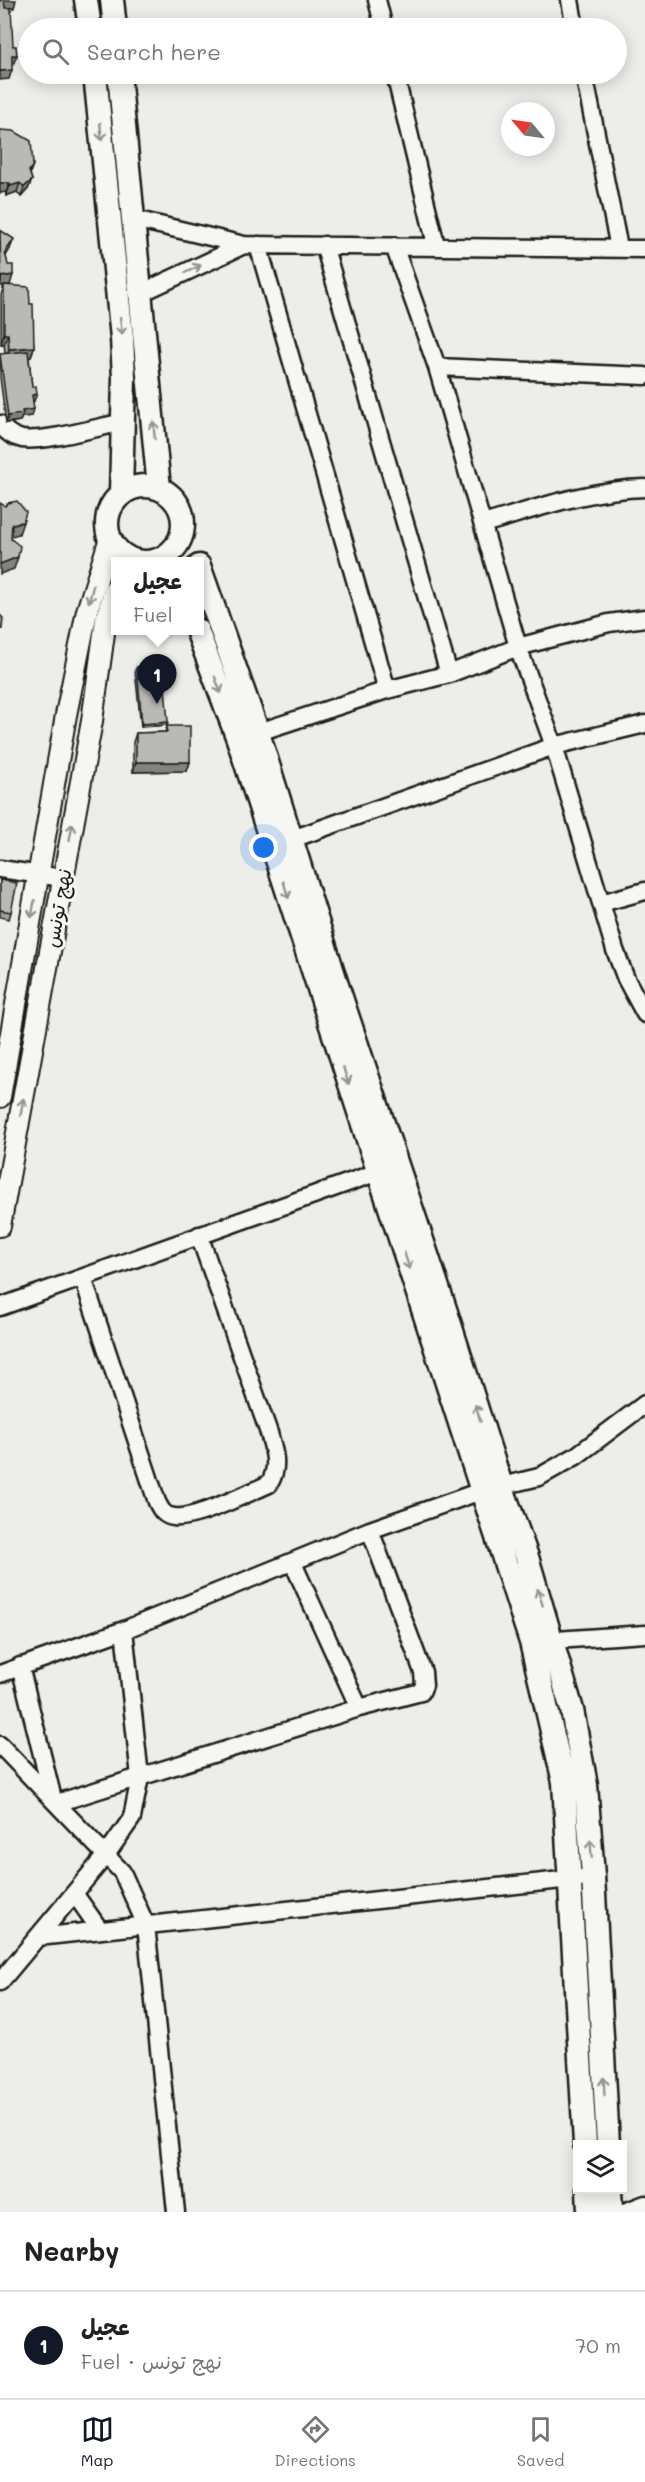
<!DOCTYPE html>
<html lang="en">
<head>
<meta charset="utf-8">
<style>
  :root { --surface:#fff; --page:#f6f6f6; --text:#222; --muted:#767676; --line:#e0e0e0; --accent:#111827 }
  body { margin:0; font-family:Mali,"Playpen Sans Arabic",sans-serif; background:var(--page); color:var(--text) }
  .controls { position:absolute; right:18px; bottom:18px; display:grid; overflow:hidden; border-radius:0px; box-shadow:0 3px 15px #0003 }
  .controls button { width:54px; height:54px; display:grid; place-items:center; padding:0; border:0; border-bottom:2px solid var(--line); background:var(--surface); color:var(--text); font:30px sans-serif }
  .compass { position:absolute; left:501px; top:102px; width:54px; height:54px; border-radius:50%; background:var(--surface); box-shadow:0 3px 15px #0003; rotate:299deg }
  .you { position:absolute; left:264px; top:848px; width:21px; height:21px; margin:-15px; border:4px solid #fff; border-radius:50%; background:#1a73e8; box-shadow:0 0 0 9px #1a73e833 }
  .badge { display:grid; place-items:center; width:39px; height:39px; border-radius:50%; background:var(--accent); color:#fff; font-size:20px; font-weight:700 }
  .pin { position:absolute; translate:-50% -50px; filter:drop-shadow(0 2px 3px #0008) }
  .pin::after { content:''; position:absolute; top:32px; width:21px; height:18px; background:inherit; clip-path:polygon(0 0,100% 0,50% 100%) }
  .popup { position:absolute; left:111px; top:557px; width:93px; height:78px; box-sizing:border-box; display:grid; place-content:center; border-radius:0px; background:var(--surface); filter:drop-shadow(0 2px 4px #0005); font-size:20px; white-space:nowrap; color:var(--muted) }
  .popup b { font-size:22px; color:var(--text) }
  .popup::after { content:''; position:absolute; left:50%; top:100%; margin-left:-12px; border:12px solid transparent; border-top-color:var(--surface) }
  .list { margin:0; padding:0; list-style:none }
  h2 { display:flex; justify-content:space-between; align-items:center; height:78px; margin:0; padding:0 24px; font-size:26px }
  h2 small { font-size:20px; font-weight:400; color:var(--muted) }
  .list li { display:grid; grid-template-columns:39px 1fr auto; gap:18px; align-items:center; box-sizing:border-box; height:108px; padding:0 24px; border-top:2px solid var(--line) }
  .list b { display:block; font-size:22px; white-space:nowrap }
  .list p { margin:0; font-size:20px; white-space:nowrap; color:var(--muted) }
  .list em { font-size:20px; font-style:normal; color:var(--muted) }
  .icon { flex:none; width:33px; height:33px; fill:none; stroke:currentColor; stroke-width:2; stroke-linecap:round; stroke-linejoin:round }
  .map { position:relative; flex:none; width:645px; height:2212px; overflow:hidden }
  .search { position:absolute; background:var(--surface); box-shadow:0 3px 15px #0003; left:18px; right:18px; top:18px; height:66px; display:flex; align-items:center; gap:15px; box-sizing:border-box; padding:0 21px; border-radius:33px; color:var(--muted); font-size:22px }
  .sheet { height:186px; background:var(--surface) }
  nav { display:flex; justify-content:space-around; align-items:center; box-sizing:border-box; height:84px; border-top:2px solid var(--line); background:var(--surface); font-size:16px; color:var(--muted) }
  nav a { display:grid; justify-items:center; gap:3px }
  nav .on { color:var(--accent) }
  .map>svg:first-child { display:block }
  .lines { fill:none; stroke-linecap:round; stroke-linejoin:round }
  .minor-casing { stroke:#1c1c1c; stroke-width:21 }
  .tertiary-casing { stroke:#1c1c1c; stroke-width:24 }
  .secondary-casing { stroke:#1c1c1c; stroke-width:27 }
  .minor { stroke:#f6f6f2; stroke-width:16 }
  .tertiary { stroke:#f6f6f2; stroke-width:20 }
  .secondary { stroke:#f6f6f2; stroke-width:22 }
  .wall { fill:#9f9f9d; stroke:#1c1c1c; stroke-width:1.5 }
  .shaded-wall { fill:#82827f; stroke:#1c1c1c; stroke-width:1.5 }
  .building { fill:#b9b9b6; stroke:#1c1c1c; stroke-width:1.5 }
  .oneway { stroke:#949492 }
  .labels { text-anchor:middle; stroke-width:6; stroke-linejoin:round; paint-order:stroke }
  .street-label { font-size:20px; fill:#1c1c1c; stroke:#f6f6f2 }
</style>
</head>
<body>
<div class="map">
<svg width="645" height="2212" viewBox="0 0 645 2212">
  <rect width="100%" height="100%" fill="#edede9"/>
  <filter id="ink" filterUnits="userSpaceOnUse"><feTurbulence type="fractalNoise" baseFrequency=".0167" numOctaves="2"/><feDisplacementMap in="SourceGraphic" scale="12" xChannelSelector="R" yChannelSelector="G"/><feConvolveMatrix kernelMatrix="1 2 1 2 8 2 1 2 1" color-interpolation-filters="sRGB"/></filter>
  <g filter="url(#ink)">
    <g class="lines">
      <defs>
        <path id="minor" d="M377,0L384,28
          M570,0L575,28
          M395,74L436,245
          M584,74L619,248
          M134,219L244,245L645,249
          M258,245L387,690
          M324,245L449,674
          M394,246L437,367L518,647L554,746L615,950L626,979L645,1014
          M141,293L244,245
          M437,367L645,376
          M0,424C5,431 13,437 22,439C46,442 98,427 124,422
          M483,524C535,509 591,489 645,488
          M247,736L387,690L449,674L518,647L609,623L645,618
          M281,843L554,746L645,724
          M0,869L63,878
          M601,903L645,891
          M83,1278L157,1502C161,1510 164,1516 174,1517C194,1520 248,1493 269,1484C280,1466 274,1452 269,1433L199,1235
          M0,1307L389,1168
          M293,1563L359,1708
          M541,1641L645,1634
          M20,1666L53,1799
          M0,1674L124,1630L370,1530L481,1491L539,1477L576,1456L645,1404
          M0,1745L122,1872L146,1925L176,2212
          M57,1803L359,1708L421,1692L424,1685L423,1672L370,1530
          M74,1893L100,1930
          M38,1937L580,1878
          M0,1982L106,1855L132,1818L140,1777L124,1630
          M624,2212L645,2204"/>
        <path id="tertiary" d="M129,562L130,559
          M0,1097L66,715L87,611L110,538
          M0,1226L92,721L106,619L115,589"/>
        <path id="secondary" d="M86,0L90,28
          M112,0L115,28
          M95,74L122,338L124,378L121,493
          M119,74L159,488
          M107 524a38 38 0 1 1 76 0a38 38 0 1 1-76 0Z
          M199,566L258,733L337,985L446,1312L501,1485L527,1557L572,1710L586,1785L593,1876L608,2144
          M197,630L238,739L531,1642L564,1782L585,2144
          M588,2190L589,2212
          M610,2190L611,2212"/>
      </defs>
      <use href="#minor" class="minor-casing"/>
      <use href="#tertiary" class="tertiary-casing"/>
      <use href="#secondary" class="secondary-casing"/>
      <use href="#minor" class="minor"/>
      <use href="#tertiary" class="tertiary"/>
      <use href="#secondary" class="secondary"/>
    </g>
    <path class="wall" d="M0,130L33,165L30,173L32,180L28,189L21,197L17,192L6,196Z
      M0,230L10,249L6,256L10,285H5L30,304L34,347L31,357H29L32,387L34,401H33L32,416L22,417L20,421L6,423L0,378V354L5,353L4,344H1V295L4,285L0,286Z
      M137,667L168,722L167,725L141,727L135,670Z
      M167,726L190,762L187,771L133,772V742L136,733L165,732Z
      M0,880L11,912L9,919L0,917Z"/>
    <path class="shaded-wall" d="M3,0H16L14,8H1Z
      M12,55H17L13,65H8Z
      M12,70L9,79L0,80V71Z
      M32,180L28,189L21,197L24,187Z
      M0,183H10L6,192L0,193Z
      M20,183L17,192L6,196L10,186Z
      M14,239L10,249L2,262L5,252Z
      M13,275L10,285L0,286L1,277Z
      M4,334H8L4,344H1Z
      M34,347L31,357L6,358L9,349Z
      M37,394L34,401H30L32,395Z
      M34,409L32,416L22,417L20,421L6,423L8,416L22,411Z
      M23,522L19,534L8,537L12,524Z
      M18,557L14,569L0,574V564Z
      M168,722L167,725L141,727L142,724Z
      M136,762H190L187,771L133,772Z"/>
    <path class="building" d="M0,0H4L5,8H11L13,46H16L17,55H12V70L0,71Z
      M0,130L14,131L31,141L33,165L29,171L32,180L24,187L20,183L10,186V183H0Z
      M0,230L14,239L5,252L8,265H13V275L1,277V284Z
      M4,285L29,287L30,304H33L34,347L9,349L8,334H4Z
      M28,351L32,387L36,386L37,394L32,395L34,409L22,411L23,414L8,416L0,354Z
      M17,501L26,512L23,522L12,524L11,539L20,546L18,557L0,564V503L5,506L8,503Z
      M0,615L3,618L2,629L0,630Z
      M163,665L168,722L142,724L137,667Z
      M167,726H190V762H136V733L167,732Z
      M0,880L17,883L11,912L0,910Z"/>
    <defs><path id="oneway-shaft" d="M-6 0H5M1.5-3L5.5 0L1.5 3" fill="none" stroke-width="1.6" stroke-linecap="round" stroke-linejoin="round" transform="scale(1.5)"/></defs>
    <g class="oneway">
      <use href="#oneway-shaft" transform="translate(101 132) rotate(84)"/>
      <use href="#oneway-shaft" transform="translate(193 269) rotate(-25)"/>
      <use href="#oneway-shaft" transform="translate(121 326) rotate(84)"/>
      <use href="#oneway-shaft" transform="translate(154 430) rotate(-95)"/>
      <use href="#oneway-shaft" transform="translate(91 594) rotate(105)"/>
      <use href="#oneway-shaft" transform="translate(218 685) rotate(69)"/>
      <use href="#oneway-shaft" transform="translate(71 832) rotate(-79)"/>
      <use href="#oneway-shaft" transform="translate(286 890) rotate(73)"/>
      <use href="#oneway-shaft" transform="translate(33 909) rotate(100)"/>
      <use href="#oneway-shaft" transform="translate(346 1076) rotate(72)"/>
      <use href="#oneway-shaft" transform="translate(22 1107) rotate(-80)"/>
      <use href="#oneway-shaft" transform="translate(407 1261) rotate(72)"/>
      <use href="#oneway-shaft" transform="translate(478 1413) rotate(-107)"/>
      <use href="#oneway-shaft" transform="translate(540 1597) rotate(-108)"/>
      <use href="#oneway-shaft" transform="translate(591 1849) rotate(-95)"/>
      <use href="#oneway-shaft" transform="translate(604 2086) rotate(-93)"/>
    </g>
  </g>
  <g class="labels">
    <g class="street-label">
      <text transform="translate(58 908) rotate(-80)" y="7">نهج تونس</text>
    </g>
  </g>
</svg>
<div class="controls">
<button><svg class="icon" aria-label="layers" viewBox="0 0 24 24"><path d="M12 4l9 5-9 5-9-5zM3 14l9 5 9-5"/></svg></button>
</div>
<svg class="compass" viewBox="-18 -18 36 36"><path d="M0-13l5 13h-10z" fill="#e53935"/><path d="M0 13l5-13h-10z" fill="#767676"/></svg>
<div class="you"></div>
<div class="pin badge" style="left:157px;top:704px">1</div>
<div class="popup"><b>عجيل</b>Fuel</div>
<div class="search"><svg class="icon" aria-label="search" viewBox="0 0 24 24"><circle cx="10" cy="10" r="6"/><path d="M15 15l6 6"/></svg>Search here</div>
</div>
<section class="sheet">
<h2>Nearby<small></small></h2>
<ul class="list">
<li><span class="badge">1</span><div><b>عجيل</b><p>Fuel · نهج تونس</p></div><em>70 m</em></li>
</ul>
</section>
<nav>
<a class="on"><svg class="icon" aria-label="map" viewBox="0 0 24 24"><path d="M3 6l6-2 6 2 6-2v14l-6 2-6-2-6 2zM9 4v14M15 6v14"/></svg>Map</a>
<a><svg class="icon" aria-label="directions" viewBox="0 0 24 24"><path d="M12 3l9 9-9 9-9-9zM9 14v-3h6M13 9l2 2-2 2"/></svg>Directions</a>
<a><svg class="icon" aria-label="saved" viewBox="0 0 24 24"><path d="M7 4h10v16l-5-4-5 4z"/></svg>Saved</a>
</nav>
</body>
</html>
